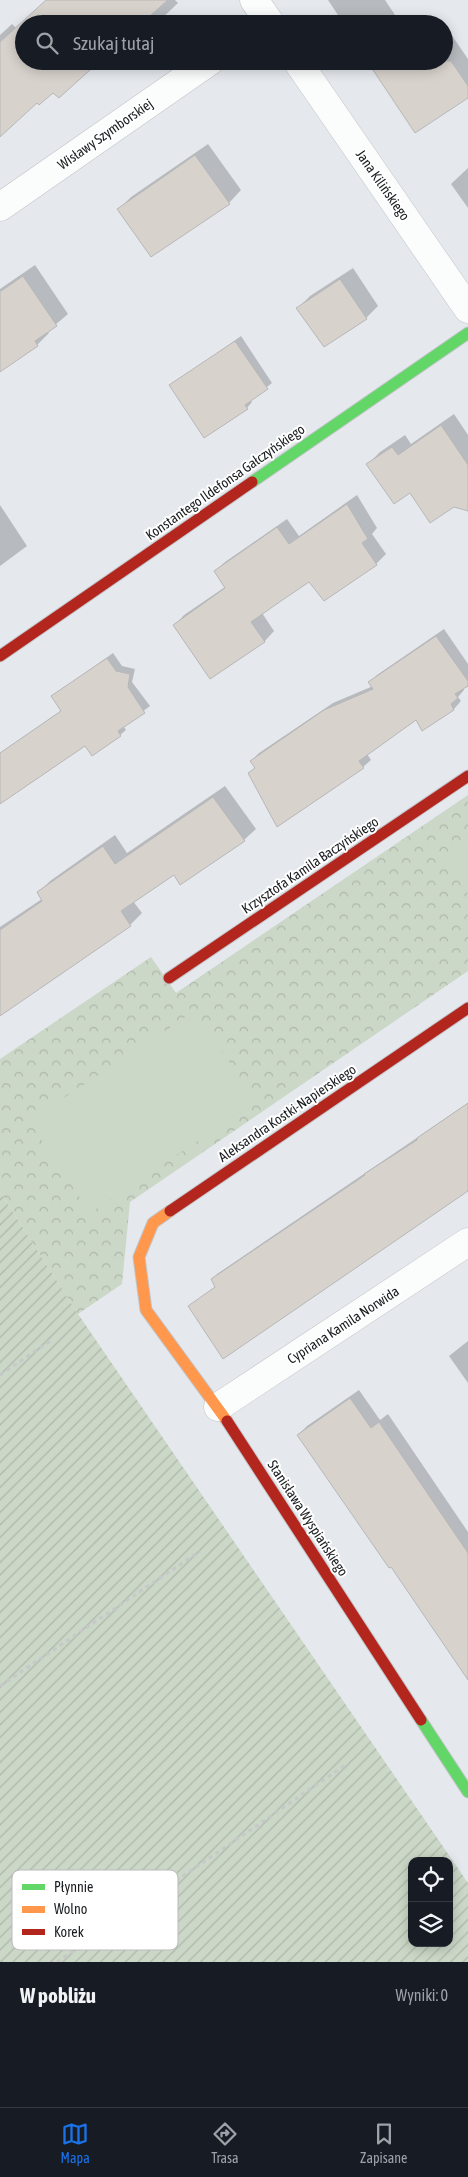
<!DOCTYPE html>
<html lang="pl">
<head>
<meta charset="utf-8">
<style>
  :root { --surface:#171b24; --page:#242831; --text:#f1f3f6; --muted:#9ea1a6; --line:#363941; --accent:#1a73e8 }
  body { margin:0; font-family:"Asap Condensed",sans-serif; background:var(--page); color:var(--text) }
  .controls { position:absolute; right:15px; bottom:15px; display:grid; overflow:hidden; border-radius:10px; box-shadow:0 2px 12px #0003 }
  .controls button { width:45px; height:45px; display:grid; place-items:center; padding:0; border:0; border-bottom:1px solid var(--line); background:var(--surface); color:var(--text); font:25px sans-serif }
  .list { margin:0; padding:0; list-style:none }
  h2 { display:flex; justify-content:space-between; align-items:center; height:65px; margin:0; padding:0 20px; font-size:21px }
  h2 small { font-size:16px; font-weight:400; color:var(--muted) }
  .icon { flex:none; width:28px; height:28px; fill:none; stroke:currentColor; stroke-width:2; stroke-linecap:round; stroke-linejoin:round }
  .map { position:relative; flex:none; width:468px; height:1962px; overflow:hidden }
  .search { position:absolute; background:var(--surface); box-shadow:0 2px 12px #0003; left:15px; right:15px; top:15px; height:55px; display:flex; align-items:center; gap:12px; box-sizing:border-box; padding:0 18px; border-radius:28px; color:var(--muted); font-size:19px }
  .sheet { height:145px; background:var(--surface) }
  nav { display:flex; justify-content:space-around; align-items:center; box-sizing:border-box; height:70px; border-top:1px solid var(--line); background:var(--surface); font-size:14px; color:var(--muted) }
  nav a { display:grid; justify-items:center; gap:2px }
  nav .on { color:var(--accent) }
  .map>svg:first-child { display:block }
  .park { fill:url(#park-crowns) }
  .garden { fill:url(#garden-furrows); fill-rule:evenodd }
  .pitch { fill:#cbd7c7 }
  .shadow { fill:#0003 }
  .building { fill:#d7d2cc; stroke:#b7b7b8 }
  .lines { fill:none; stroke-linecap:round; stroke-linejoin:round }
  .street-casing { stroke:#c2c5c9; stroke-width:29 }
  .fast-casing { stroke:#c2c5c9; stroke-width:13 }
  .slow-casing { stroke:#c2c5c9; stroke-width:13 }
  .jam-casing { stroke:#c2c5c9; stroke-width:13 }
  .path { stroke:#c6c8c9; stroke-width:3; stroke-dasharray:4 4; stroke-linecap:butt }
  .street { stroke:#fbfcfc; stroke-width:28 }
  .fast { stroke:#63d668; stroke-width:11 }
  .slow { stroke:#ff974d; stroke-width:11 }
  .jam { stroke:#b3261e; stroke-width:11 }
  .labels { text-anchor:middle; stroke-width:4; stroke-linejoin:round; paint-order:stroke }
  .street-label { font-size:14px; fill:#191c1f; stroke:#fff }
  .key { fill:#fff; stroke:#babbbc; stroke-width:1 }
  .key-label { font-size:14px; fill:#191c1f }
</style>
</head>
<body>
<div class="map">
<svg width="468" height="1962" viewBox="0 0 468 1962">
  <defs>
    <pattern id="park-crowns" width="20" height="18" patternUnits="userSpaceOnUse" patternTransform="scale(1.25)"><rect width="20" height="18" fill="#cbd7c7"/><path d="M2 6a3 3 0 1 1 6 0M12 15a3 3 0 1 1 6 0" fill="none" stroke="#aeb8aa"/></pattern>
    <pattern id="garden-furrows" width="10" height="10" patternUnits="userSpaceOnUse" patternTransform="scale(1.25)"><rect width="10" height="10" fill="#cbd7c7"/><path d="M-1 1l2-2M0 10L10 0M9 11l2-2" fill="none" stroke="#aeb8aa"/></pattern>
  </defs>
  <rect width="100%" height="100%" fill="#e5e9ee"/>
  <path class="park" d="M468,795V971L130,1202L122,1284L78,1314L0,1192V1059L151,957L176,993Z"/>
  <path class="garden" d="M0,1192L78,1314L468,1883V1962H0ZM412,1861H449V1943H412Z"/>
  <path class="pitch" d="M468,844V894L445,860Z
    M195,1011L256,1102L90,1213L29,1121Z"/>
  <path class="shadow" d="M55,0H175L178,3L156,24H24V61L53,91L0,128V35L12,24L16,28Z
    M328,0H385L401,24H344Z
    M441,20L444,24H435Z
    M444,24L468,59V96L444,61Z
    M208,144L241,190L229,203L119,209L131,197Z
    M468,168V208L451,184Z
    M35,265L68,314L48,331L49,333L37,345L0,369V289Z
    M353,268L378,306L366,318L298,308L310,296Z
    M241,336L272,383L250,400L252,402L247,408L171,386Z
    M454,414L468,435V510L410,492L368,464L380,452L405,435L411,444Z
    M357,495L377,528L372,534L386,554L376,564L324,600L309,580L262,613L274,631L265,641L211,678L175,625L184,615L225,587L215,571L225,562L287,519L299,536Z
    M0,505L27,546L0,566Z
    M444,629L468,664V685L463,688L464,690L458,697L461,701L454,709L423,729L416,719L367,754L371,760L363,767L250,773L256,767L251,761L259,753L333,703L373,686L370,682L377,675Z
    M113,653L122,666L135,669L132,682L150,706L123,726L126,730L120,735L92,754L86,745L0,803V753L62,710L53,696Z
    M225,786L256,829L244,840L174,873L133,901L142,913L130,925L0,1014V927L42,899L38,893L50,881L115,835L127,853Z
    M468,1103V1190L190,1306L216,1286L212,1279L217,1274Z
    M468,1341V1383L449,1356Z
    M359,1390L380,1420L388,1414L468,1532V1679L392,1565L298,1435L307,1426Z"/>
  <path class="building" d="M46,0H168L141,24H24V61H100L59,98L53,93L39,105L37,103L0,137V42Z
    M367,61H451L468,86V98L415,133Z
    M195,155L230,204L151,257L117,209Z
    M23,276L57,326L35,341L38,346L0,372V289L1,291Z
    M340,279L367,319L324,347L296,308Z
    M235,341L268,389L245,405L248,409L204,438L169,385Z
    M441,425L468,465V511L454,507L430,523L410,493L394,504L366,464L392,447L398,455Z
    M347,504L368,539L362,543L377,565L324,601L309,582L281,601L251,622L265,642L210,679L173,625L225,588L214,571L277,527L289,544Z
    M436,636L468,681V686L455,694L458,698L451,704L454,710L422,731L416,720L359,761L364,768L277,827L248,773L255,768L250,761L324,710L373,689L368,682Z
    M107,658L116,671L130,674L128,687L145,713L118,731L121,736L92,756L85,746L0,804V753L61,711L51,696Z
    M213,797L245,841L180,885L174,875L121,911L131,926L0,1016V930L42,901L37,892L103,846L115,864Z
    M468,1103V1191L223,1359L188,1306L215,1287L211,1279L365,1175L364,1174L417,1140V1138Z
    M350,1398L371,1428L379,1422L468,1553V1680L391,1567L389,1568L297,1435Z"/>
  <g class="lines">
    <defs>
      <path id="street" d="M254,0L271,24
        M297,61L468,309
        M0,207L210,61
        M218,1407L468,1242"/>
      <path id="fast" d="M252,482L468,333
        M421,1720L468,1792"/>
      <path id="slow" d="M170,1211L153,1223L139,1257L146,1310L227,1421"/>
      <path id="jam" d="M0,656L252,482
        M169,978L468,776
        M170,1211L468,1008
        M227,1421L421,1720"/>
    </defs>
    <use href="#street" class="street-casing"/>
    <use href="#fast" class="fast-casing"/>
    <use href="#slow" class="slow-casing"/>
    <use href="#jam" class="jam-casing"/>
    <path class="path" d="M0,1375L50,1341
      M0,1686L200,1551
      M57,1962L344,1766"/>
    <use href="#street" class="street"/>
    <use href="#fast" class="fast"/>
    <use href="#slow" class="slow"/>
    <use href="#jam" class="jam"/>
  </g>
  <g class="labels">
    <g class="street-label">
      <text transform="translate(105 134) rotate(-35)" y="5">Wisławy Szymborskiej</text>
      <text transform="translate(383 185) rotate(55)" y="5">Jana Kilińskiego</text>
      <text transform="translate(225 482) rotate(-35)" y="5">Konstantego Ildefonsa Gałczyńskiego</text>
      <text transform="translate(310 865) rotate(-34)" y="5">Krzysztofa Kamila Baczyńskiego</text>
      <text transform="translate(287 1113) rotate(-34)" y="5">Aleksandra Kostki-Napierskiego</text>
      <text transform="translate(343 1325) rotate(-33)" y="5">Cypriana Kamila Norwida</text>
      <text transform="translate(308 1518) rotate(57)" y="5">Stanisława Wyspiańskiego</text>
    </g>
  </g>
  <rect x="12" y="1870" width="166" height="80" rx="8" class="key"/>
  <rect x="22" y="1884" width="23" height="6" fill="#63d668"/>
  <rect x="22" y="1906" width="23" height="7" fill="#ff974d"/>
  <rect x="22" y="1929" width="23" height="6" fill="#b3261e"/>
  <g class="key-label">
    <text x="54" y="1892">Płynnie</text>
    <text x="54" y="1914">Wolno</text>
    <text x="54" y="1937">Korek</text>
  </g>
</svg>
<div class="controls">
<button><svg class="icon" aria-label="locate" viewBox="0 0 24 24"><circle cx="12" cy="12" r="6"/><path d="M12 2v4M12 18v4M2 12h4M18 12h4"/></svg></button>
<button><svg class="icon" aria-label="layers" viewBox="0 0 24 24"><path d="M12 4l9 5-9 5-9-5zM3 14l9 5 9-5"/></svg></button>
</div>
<div class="search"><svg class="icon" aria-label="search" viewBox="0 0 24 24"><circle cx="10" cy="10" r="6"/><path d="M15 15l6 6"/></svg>Szukaj tutaj</div>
</div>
<section class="sheet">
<h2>W pobliżu<small>Wyniki: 0</small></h2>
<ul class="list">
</ul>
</section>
<nav>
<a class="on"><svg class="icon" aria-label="map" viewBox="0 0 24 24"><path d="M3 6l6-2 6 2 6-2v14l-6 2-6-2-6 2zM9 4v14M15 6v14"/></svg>Mapa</a>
<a><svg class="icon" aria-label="directions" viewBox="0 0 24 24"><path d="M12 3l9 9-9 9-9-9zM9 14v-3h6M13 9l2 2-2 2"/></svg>Trasa</a>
<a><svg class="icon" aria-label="saved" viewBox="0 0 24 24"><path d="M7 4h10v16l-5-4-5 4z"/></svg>Zapisane</a>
</nav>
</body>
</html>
